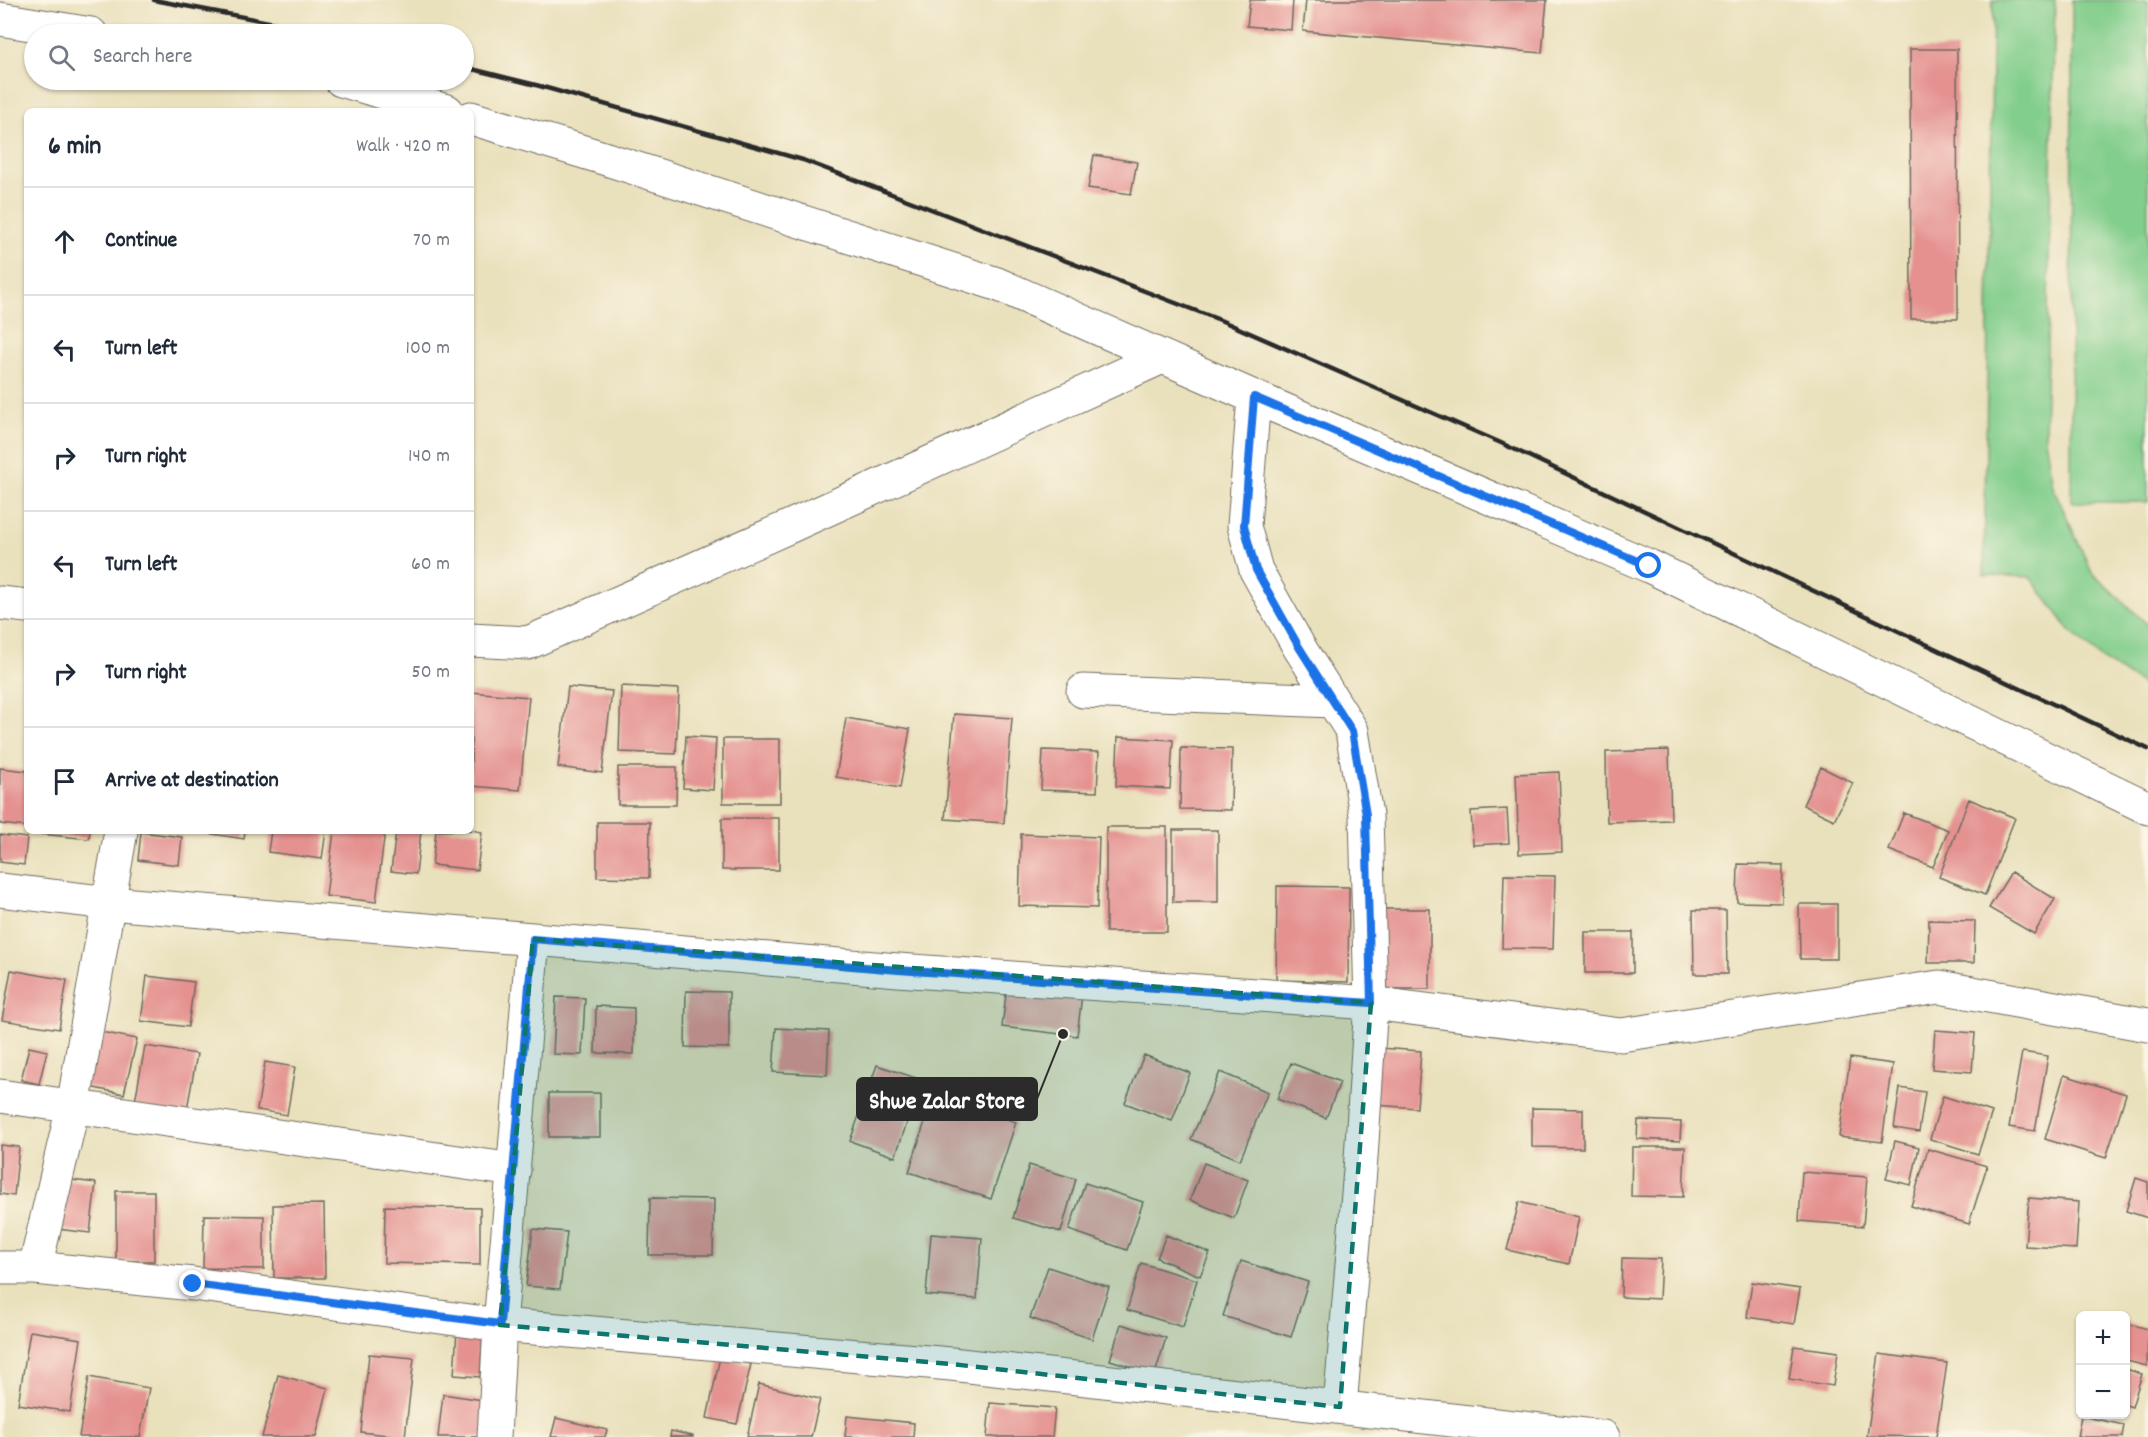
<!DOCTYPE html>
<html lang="en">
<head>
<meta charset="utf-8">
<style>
  :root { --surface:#fff; --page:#f2f2f3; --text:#1f2937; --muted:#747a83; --line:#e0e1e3 }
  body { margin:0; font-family:Dekko,sans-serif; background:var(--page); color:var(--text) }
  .controls { position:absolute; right:18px; bottom:18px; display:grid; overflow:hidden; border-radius:9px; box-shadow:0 2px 4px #0004 }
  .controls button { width:54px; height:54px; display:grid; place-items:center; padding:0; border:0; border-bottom:2px solid var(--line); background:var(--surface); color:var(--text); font:30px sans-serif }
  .stop { position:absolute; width:18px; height:18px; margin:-14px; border:4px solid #1a73e8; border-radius:50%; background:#fff }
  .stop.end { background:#1a73e8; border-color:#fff; box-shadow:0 2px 6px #0008 }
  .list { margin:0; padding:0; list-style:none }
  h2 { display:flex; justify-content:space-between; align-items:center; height:78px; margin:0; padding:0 24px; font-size:26px }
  h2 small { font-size:20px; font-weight:400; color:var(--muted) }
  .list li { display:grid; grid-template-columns:39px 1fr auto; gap:18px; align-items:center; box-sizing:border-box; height:108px; padding:0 24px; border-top:2px solid var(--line) }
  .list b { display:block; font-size:22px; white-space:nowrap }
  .list em { font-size:20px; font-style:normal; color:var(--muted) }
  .icon { flex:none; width:33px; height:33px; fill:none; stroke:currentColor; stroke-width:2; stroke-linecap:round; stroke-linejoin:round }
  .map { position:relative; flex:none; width:2148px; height:1437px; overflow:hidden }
  .search { position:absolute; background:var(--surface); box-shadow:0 2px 4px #0004; left:24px; top:24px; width:450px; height:66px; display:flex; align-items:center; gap:15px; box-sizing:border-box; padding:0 21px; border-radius:33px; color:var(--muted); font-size:22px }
  .panel { position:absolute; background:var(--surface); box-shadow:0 2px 4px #0004; left:24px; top:108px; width:450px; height:726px; border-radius:9px }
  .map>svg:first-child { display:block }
  .green { fill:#82ce8c; stroke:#567c5c; stroke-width:1.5 }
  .building { fill:#e49190 }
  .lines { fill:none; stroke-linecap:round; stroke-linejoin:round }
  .minor-casing { stroke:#6e6a5e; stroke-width:35 }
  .minor { stroke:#fff; stroke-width:33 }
  .rail { stroke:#2b2b2b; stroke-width:4.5 }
  .route { stroke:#1a73e8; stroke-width:8 }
  .marked { fill:#0f766e; fill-opacity:0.2; stroke:#0f766e; stroke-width:4.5; stroke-dasharray:12 8; stroke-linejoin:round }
  .leader { fill:none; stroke:#2b2b2b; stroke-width:2 }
  .callout-dot { fill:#2b2b2b; stroke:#fcf5e5; stroke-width:2 }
  .callout { fill:#2b2b2b; stroke:#2b2b2b; stroke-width:2 }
  .callout-label { font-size:24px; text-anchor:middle; font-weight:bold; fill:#fff }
</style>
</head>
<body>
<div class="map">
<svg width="2148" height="1437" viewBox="0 0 2148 1437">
  <rect width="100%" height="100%" fill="#fcf5e5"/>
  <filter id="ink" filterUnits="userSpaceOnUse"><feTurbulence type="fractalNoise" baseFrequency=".0167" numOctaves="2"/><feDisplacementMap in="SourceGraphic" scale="12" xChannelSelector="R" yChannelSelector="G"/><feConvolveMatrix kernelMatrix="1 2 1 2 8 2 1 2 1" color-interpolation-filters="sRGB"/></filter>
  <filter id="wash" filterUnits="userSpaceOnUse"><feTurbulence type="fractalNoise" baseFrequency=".008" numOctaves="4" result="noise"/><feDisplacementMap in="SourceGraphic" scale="24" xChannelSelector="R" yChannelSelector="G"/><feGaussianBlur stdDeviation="1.35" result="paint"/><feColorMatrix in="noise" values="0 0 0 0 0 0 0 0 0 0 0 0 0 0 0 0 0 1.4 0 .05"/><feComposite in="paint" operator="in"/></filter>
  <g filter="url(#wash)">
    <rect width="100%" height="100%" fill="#e9e0bc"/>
    <path class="green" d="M1993,0H2055L2045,439L2053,487L2092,573L2148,625V688L2108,664L2071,632L2030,577L1984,575Z
      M2072,0H2148V502H2071Z"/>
    <g id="blocks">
      <path class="building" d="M1250,0H1293L1291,30L1247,26Z
        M1306,0H1547L1542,53L1303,31Z
        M1910,49H1957L1958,319H1911Z
        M1094,155L1137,162L1131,194L1088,188Z
        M621,686L679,689L676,754L619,752Z
        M568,687L612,691L602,773L558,767Z
        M471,692L529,697L520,790L471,786Z
        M954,714L1012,718L1004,823L945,819Z
        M846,718L910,729L900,788L836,777Z
        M686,736L716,738L713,790L683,788Z
        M1118,737L1173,740L1170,789L1116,786Z
        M723,739H780V803H723Z
        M1181,748L1232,749L1231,810L1180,809Z
        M1043,750L1099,752L1097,792L1041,790Z
        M1669,750L1671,820L1607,822L1606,752Z
        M618,767H677L676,805H618Z
        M1821,767L1853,783L1834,820L1803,805Z
        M0,768L27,771V827L0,824Z
        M1559,772L1562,852L1519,854L1516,774Z
        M1969,799L2015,818L1985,895L1939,877Z
        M1507,809L1509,843L1473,845L1471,811Z
        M1904,813L1948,830L1933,867L1889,850Z
        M722,818H779V870H722Z
        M597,822H650L649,878L597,877Z
        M1106,827H1167V932H1106Z
        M471,830L482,832L477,870L432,865L436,831Z
        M1173,830H1218V902H1173Z
        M41,831H90L89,839L41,834Z
        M193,831H245L244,839Z
        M271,831H326L322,859L268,852Z
        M334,831H385L376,902L326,896Z
        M396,831H421L416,874L391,871Z
        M141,832L182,837L179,865L138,860Z
        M1021,834L1099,837L1097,908L1019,906Z
        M0,835L27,838L24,865L0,862Z
        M1738,864L1783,865L1782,903L1737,902Z
        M2011,872L2055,899L2034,934L1989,908Z
        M1504,875L1555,876L1553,949L1502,948Z
        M1277,886L1349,887L1348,982L1276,980Z
        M1799,904H1837V959H1800Z
        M1378,909H1430V989H1377Z
        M1693,910H1726L1727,974H1694Z
        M1929,920L1975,921L1974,963H1928Z
        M1585,932H1633V973H1585Z
        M11,970L67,980L59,1029L2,1020Z
        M147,976L194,982L188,1027L141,1021Z
        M1007,986L1082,995L1077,1036L1002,1027Z
        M686,991L729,992V1048L685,1047Z
        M556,997L585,998L582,1055L553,1054Z
        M596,1006L634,1008V1054L595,1053Z
        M776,1028L829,1031L827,1075L773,1072Z
        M1935,1030L1975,1033L1972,1072L1932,1069Z
        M96,1031L137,1039L124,1094L84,1086Z
        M145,1046L197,1054L186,1115L134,1107Z
        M29,1047L47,1051L39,1084L21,1080Z
        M1379,1048L1421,1051L1417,1108L1374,1105Z
        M2022,1052L2048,1056L2035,1131L2009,1127Z
        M1144,1055L1190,1073L1172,1121L1125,1103Z
        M1850,1058L1893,1064L1882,1142L1839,1137Z
        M265,1062L295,1067L287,1115L257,1110Z
        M1291,1063L1340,1082L1326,1118L1277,1099Z
        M877,1065L922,1080L895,1157L850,1141Z
        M1220,1072L1268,1092L1240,1160L1191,1139Z
        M2064,1075L2126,1094L2106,1158L2045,1139Z
        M1900,1088L1925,1092L1919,1132L1894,1128Z
        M549,1093H600V1137H549Z
        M933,1096L1016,1122L991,1199L909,1172Z
        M1943,1096L1992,1112L1978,1154L1930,1139Z
        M1532,1108L1583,1109V1148L1532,1147Z
        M1638,1120L1681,1122L1680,1141L1637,1139Z
        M1895,1141L1919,1147L1911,1185L1886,1179Z
        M0,1145L19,1147L14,1196L0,1194Z
        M1632,1147H1685L1683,1197L1631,1196Z
        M1928,1149L1987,1166L1969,1224L1911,1206Z
        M1204,1163L1248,1180L1234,1218L1190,1200Z
        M1029,1165L1076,1179L1061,1232L1013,1218Z
        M1802,1172L1867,1177L1863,1226L1799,1221Z
        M2136,1178L2148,1182V1218L2126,1211Z
        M63,1179L96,1183L90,1233L57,1229Z
        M1085,1183L1143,1202L1127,1250L1069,1230Z
        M116,1191H154V1261H116Z
        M650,1198L714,1199L713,1255H649Z
        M2029,1198L2079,1202L2076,1249L2025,1246Z
        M1519,1202L1579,1217L1569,1264L1507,1250Z
        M324,1204L325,1278H274L273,1205Z
        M385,1206L480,1208V1265L384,1263Z
        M204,1215L264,1216V1269L203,1268Z
        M533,1229L567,1232L560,1289L526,1286Z
        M931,1234L982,1238L977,1299L926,1295Z
        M1166,1235L1210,1253L1200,1276L1157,1258Z
        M1622,1258L1661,1259L1659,1299L1621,1297Z
        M1241,1261L1308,1282L1291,1337L1223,1316Z
        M1141,1263L1197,1280L1183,1327L1127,1310Z
        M1048,1267L1109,1287L1092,1339L1030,1318Z
        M1752,1282L1800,1289L1794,1324L1747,1317Z
        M2126,1323L2148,1329L2147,1366L2126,1361Z
        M1121,1324L1166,1338L1155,1374L1110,1360Z
        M457,1330L483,1332L480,1377L454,1375Z
        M30,1331L81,1339L70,1412L18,1404Z
        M1794,1346L1838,1352L1833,1386L1789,1379Z
        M369,1354L414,1358L405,1437L361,1432Z
        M1879,1354L1947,1363L1936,1437L1867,1436Z
        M720,1357L751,1364L737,1424L707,1418Z
        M2126,1369L2142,1374L2132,1407L2126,1405Z
        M278,1375L328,1388L316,1437H262Z
        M89,1377L149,1388L140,1437H79Z
        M759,1384L820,1399L811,1437H747Z
        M443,1394L489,1401L484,1437H438Z
        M990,1403L1055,1408L1052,1437H987Z
        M847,1416L914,1423L913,1437H845Z
        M2081,1416L2124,1425L2122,1437H2077Z
        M556,1418L607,1430L605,1437H551Z
        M671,1431L693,1436V1437H670Z"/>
    </g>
  </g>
  <g filter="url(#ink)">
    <use href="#blocks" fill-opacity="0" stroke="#6e6a5e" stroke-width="1.5"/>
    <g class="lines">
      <defs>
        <path id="minor" d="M0,19L91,34
          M341,80L447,111
          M471,118L597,156L997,284L1254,397L1649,566L2148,808
          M1254,397L1244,526L1256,570L1299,647L1352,731L1366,815L1371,1003L1361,1158L1340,1407
          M0,603L27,606
          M471,640L528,643L795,524L1162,357
          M1083,691L1333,701
          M0,890L109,903L898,970L1371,1003L1621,1035L1939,987L2148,1025
          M0,1096L514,1170
          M0,1268H35L193,1284L500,1325L951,1364L1603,1437
          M35,1268L73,1107L121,831
          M494,1437L500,1325L533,939"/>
      </defs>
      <use href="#minor" class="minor-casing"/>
      <use href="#minor" class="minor"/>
      <path class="rail" d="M154,0L332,34
        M464,67L536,85L803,160L1220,320L1501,443L2148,749"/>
    </g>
  </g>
  <g class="lines" filter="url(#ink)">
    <path class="route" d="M193,1284L500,1324L533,939L898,970L1371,1003L1366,815L1352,731L1299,647L1256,570L1244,526L1254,397L1649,566"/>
  </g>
  <path class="marked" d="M533,939L1371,1003L1340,1407L951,1364L500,1325Z"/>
  <path class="leader" d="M1063 1034L1037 1099"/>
  <circle class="callout-dot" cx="1063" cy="1034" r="6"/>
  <rect class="callout" x="857" y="1078" width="180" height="42" rx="6"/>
  <g class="callout-label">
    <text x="947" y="1108">Shwe Zalar Store</text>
  </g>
</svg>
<div class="controls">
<button>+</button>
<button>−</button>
</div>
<div class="stop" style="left:1649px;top:566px"></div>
<div class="stop end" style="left:193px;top:1284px"></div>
<div class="search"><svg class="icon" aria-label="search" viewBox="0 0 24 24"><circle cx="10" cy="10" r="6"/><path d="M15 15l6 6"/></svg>Search here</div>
<section class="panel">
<h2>6 min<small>Walk · 420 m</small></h2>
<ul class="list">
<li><svg class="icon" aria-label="ahead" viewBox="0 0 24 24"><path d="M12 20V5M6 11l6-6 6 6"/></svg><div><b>Continue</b></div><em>70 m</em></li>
<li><svg class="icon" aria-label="left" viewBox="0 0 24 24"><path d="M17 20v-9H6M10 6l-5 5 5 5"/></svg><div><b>Turn left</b></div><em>100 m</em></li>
<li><svg class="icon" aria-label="right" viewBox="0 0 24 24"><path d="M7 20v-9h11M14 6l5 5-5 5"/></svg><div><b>Turn right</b></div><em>140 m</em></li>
<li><svg class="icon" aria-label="left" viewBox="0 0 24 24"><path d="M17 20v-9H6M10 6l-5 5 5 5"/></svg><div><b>Turn left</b></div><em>60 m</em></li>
<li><svg class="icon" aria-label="right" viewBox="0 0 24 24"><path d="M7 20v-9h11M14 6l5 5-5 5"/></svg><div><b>Turn right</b></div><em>50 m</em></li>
<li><svg class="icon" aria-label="arrive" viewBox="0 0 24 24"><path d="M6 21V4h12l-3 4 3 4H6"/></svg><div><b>Arrive at destination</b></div></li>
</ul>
</section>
</div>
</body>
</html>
